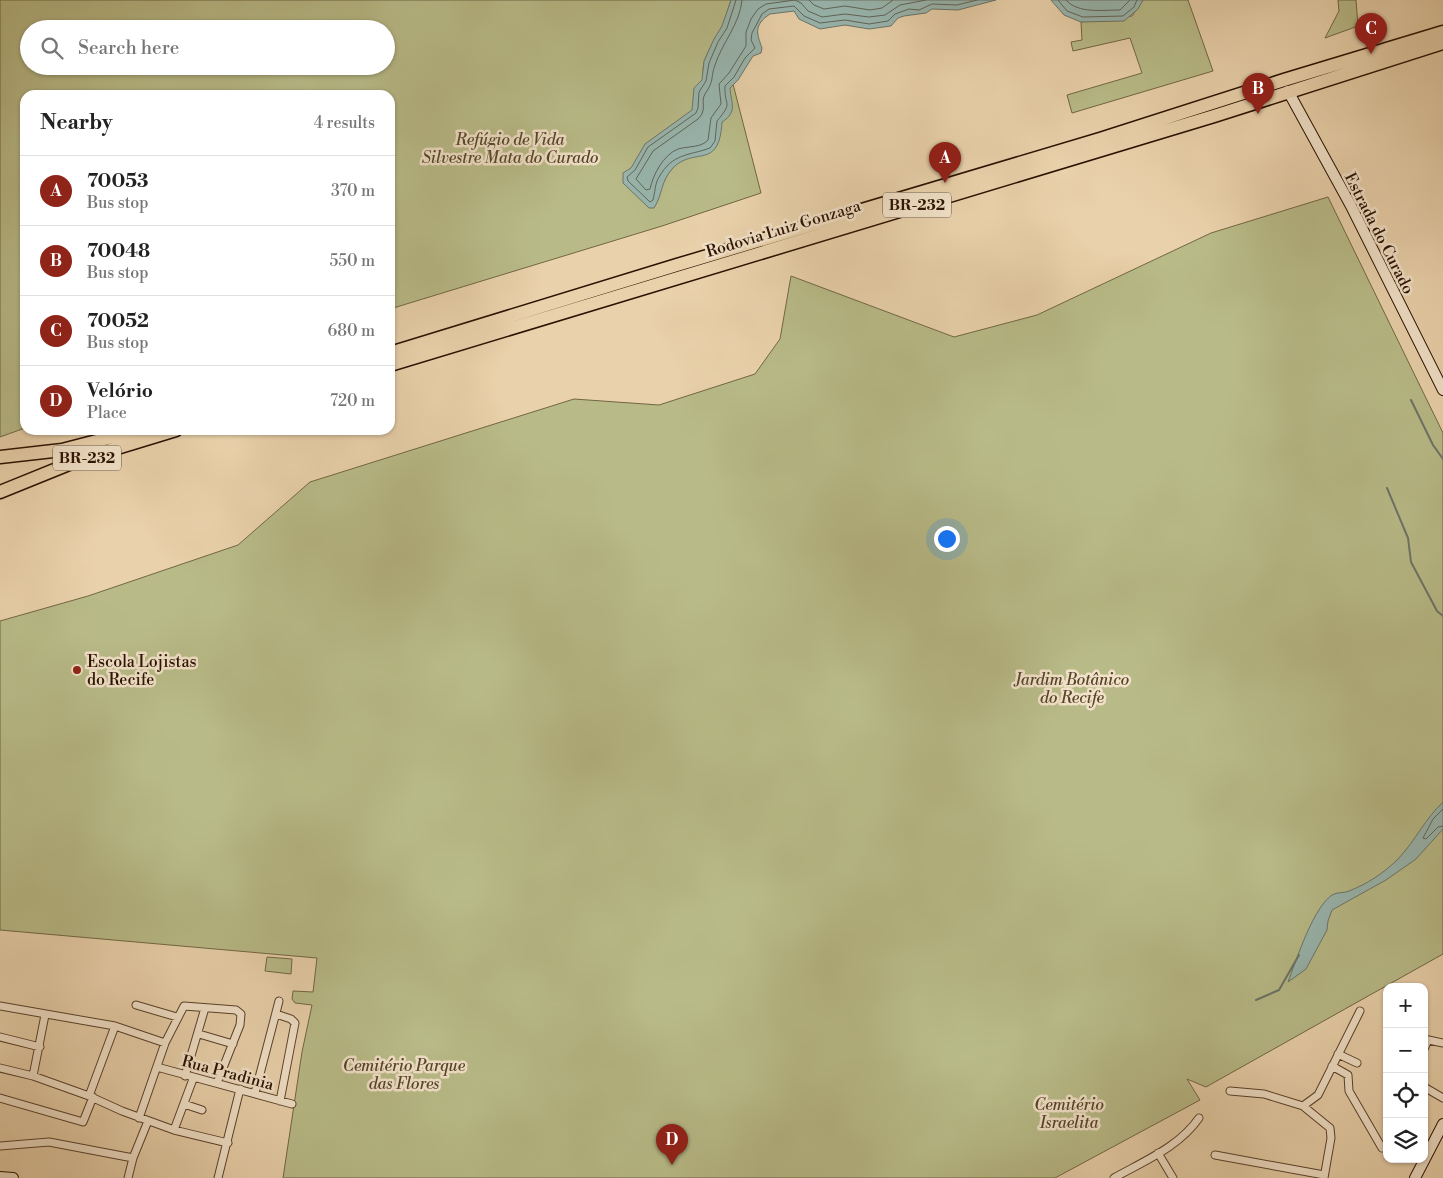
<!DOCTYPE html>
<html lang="en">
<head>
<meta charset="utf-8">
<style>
  :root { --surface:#fff; --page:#f6f6f6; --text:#222; --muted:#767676; --line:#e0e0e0; --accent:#8f2418 }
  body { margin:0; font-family:"Libre Bodoni",serif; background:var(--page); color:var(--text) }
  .controls { position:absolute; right:15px; bottom:15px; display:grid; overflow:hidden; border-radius:10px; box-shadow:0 1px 4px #0004 }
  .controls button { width:45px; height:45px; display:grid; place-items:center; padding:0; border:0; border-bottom:1px solid var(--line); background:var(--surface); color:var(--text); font:25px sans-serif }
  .you { position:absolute; left:946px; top:538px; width:18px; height:18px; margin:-12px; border:4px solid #fff; border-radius:50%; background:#1a73e8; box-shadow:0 0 0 8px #1a73e833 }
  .badge { display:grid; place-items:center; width:32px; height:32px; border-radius:50%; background:var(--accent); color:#fff; font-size:16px; font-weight:700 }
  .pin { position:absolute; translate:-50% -41px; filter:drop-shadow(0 1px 2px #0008) }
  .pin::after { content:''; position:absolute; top:26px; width:18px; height:15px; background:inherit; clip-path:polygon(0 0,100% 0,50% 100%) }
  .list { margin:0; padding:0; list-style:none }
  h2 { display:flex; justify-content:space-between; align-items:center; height:65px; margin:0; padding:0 20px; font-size:21px }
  h2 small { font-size:16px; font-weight:400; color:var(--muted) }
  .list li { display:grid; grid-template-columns:32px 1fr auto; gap:15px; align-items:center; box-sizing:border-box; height:70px; padding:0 20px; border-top:1px solid var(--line) }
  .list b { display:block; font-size:19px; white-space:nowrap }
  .list p { margin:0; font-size:16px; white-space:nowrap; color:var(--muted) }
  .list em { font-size:16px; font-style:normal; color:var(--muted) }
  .icon { flex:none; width:28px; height:28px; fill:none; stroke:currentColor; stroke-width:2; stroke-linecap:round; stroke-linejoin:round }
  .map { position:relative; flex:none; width:1443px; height:1178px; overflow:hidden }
  .search { position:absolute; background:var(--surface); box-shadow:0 1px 4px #0004; left:20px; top:20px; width:375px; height:55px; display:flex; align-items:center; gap:12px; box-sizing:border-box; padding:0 18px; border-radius:28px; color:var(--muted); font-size:19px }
  .panel { position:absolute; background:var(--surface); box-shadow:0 1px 4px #0004; left:20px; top:90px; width:375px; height:345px; border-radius:15px }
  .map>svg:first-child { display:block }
  .green { fill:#b8bb88; stroke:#716644; fill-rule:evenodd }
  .water { fill:#98b6af; stroke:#6c7469 }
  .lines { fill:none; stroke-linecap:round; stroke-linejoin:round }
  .shore { stroke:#616458; stroke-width:1 }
  .stream { stroke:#6c7469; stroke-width:2 }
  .street-casing { stroke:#5a412c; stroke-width:9 }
  .secondary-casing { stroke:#2a1101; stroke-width:12 }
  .highway-casing { stroke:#2a1101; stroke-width:15 }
  .street { stroke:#f1e1c8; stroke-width:7 }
  .secondary { stroke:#f1e1c8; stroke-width:10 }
  .highway { stroke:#e9d1ab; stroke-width:12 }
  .poi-dot { fill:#8f2418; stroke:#f1e1c8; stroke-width:2 }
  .labels { text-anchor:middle; stroke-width:5; stroke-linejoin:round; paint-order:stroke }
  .shield { fill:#f1e1c8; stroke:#664f3d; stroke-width:1 }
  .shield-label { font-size:15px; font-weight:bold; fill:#2a1101 }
  .park-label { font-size:16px; font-style:italic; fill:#55442a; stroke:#f1e1c8 }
  .street-label { font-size:16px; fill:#2a1101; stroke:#f1e1c8 }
  .poi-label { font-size:16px; fill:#2a1101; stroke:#f1e1c8; text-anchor:start }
</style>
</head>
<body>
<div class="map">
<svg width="1443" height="1178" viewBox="0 0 1443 1178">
  <rect width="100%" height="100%" fill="#e9d1ab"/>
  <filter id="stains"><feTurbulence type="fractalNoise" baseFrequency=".004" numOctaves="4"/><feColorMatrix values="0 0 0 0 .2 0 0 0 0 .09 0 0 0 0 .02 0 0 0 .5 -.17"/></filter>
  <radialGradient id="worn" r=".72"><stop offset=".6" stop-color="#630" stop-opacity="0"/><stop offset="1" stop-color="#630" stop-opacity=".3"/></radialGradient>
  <path class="green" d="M0,0H731C728,9 726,18 722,27C715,42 702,56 703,74L733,84L761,193L662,226L390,309V95H25V428L0,437ZM29,29H386V66H29Z
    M1143,0H1188L1213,71L1072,113L1067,95L1142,73L1130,38L1073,51L1071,42L1082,40L1081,22L1132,16Z
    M1338,0H1356L1358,26L1325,38L1339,11Z
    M1328,197L1443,433V954L1206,1087L1187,1079L1200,1100L1055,1178H283L302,1052L312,1005L295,1003L292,999L293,991L313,992L317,958L0,930V621L88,596L238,545L310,482L574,399L659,405L755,374L780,339L791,276L954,337L1037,315L1211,233Z
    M267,957L292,959L291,974L265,971Z"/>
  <path class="water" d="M731,0H996L958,10L932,9L926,13L904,16L898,18L891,26L869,29L845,25L820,29L799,19L794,11L770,14C753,25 757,34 762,48L761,53L753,56L738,80L730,88C731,103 738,112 722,122C719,172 694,145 672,169C660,183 663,194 654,208H649L623,183V173L631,168L645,144L692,110L694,88L702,80L704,61L714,39L722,26Z
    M1051,0H1143L1138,9L1124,21L1081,22L1064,15Z
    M1443,802V829L1416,859L1386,880L1332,910L1328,921L1327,930L1306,969L1288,982C1296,961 1314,904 1334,894C1339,892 1345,893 1349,891C1367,884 1384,873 1398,859C1415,841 1425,819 1443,802Z"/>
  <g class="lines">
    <path class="shore" d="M736,0L727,28L718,42L709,63L706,81L699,92L698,108L696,113L648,147L635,170L627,177L628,181L650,202L653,200C655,193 655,183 659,177C673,153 688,156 710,148L715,141L717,121C734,101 724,107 725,86L734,77L745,58L755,48L751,40L752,33L762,14L769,9L794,6L804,16L820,23L845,20L869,24L888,21L895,14L909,9L919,10L932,4L957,5L977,0
      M742,0C740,24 722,43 715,65C710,79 715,79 705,94C700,102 708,109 698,119L653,151L636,179L646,190L650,189C653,175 663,155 678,149C688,146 701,148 708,140L711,118L721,104L719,84L729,73L746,46V32L751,19L758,9L766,4L795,0L801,3L808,11L822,17L845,14L869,17L885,15L900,5L926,0
      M809,0L814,5L824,9L845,6L870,10L882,8L893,0
      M1058,0L1067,11L1083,17L1123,16L1134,7L1137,0
      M1066,0C1078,14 1103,10 1120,10L1130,0
      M1443,809L1433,819L1423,838L1426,839L1438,827L1443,826"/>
    <path class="stream" d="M1411,400L1433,445L1443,459
      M1387,488L1408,538L1411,562L1437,611L1443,616
      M1256,1000L1279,990L1299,955"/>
    <defs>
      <path id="street" d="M136,1005L177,1017
        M0,1006L115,1026L165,1043
        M276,1014L291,1019L295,1023L280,1101
        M199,1034L233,1044
        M0,1037L40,1047
        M1424,1039L1443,1043
        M1424,1049L1428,1040
        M1338,1054L1357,1063
        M1332,1066L1348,1075L1349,1091L1382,1148
        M157,1067L292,1104
        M0,1068L33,1076L89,1096L122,1111L174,1130L228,1143
        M33,1076L45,1015
        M185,1076L205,1008
        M1424,1087L1443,1098
        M1230,1091L1264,1094L1303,1106L1330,1128L1331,1138L1324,1178
        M255,1093L279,1001
        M89,1096L115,1026
        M0,1098L83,1122L93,1097
        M184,1104L202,1110
        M1303,1106L1318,1095L1360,1011
        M139,1118L165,1043L184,1006L236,1010L241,1014L240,1025L217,1083
        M174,1130L193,1079
        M0,1146L49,1142L133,1158
        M1158,1153L1173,1178
        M1215,1155L1324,1175
        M128,1178L133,1158L148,1121
        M218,1178L240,1089
        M1114,1178C1144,1161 1179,1147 1199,1118"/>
      <path id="secondary" d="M1288,91L1351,206L1443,390
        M0,1177L13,1178
        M1415,1178L1443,1124"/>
      <path id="highway" d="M390,353L677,265L1100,139L1284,80L1443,32
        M390,365L1214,116L1443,43
        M0,457L62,450L139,430
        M0,492L84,458L176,430"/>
    </defs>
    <use href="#street" class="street-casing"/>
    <use href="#secondary" class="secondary-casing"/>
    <use href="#highway" class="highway-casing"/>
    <use href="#street" class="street"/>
    <use href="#secondary" class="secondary"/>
    <use href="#highway" class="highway"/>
  </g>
  <circle class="poi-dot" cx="77" cy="670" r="5"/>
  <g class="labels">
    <g class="shield">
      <rect x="883" y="192.5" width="68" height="25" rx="4"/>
      <rect x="53" y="445.5" width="68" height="25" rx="4"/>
    </g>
    <g class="shield-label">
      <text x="917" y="210">BR-232</text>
      <text x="87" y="463">BR-232</text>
    </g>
    <g class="park-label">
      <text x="510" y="145">Refúgio de Vida<tspan x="510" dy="18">Silvestre Mata do Curado</tspan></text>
      <text x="1072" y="685">Jardim Botânico<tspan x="1072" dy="18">do Recife</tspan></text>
      <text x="404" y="1071">Cemitério Parque<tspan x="404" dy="18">das Flores</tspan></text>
      <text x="1069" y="1110">Cemitério<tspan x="1069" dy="18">Israelita</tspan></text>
    </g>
    <g class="street-label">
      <text transform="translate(783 228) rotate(-17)" y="6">Rodovia Luiz Gonzaga</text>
      <text transform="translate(1380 233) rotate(63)" y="6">Estrada do Curado</text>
      <text transform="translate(228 1072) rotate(15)" y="6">Rua Pradinia</text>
    </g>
    <g class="poi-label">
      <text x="87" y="667">Escola Lojistas<tspan x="87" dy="18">do Recife</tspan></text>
    </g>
  </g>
  <rect width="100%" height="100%" filter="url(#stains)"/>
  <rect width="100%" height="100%" fill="url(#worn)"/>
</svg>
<div class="controls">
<button>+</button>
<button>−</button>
<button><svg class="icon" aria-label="locate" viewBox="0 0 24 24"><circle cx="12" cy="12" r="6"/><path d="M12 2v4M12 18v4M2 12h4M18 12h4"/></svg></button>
<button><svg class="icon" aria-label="layers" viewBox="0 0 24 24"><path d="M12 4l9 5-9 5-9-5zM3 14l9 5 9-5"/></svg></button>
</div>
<div class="you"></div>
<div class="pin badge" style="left:945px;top:183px">A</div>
<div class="pin badge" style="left:1258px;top:114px">B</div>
<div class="pin badge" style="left:1371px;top:54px">C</div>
<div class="pin badge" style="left:672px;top:1165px">D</div>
<div class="search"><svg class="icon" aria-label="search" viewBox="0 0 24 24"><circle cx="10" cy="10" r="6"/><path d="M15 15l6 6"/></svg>Search here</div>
<section class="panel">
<h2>Nearby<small>4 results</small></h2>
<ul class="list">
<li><span class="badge">A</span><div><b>70053</b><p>Bus stop</p></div><em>370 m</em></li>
<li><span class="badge">B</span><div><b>70048</b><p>Bus stop</p></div><em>550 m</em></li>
<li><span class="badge">C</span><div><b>70052</b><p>Bus stop</p></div><em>680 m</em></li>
<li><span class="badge">D</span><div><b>Velório</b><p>Place</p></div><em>720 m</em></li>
</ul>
</section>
</div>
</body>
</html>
